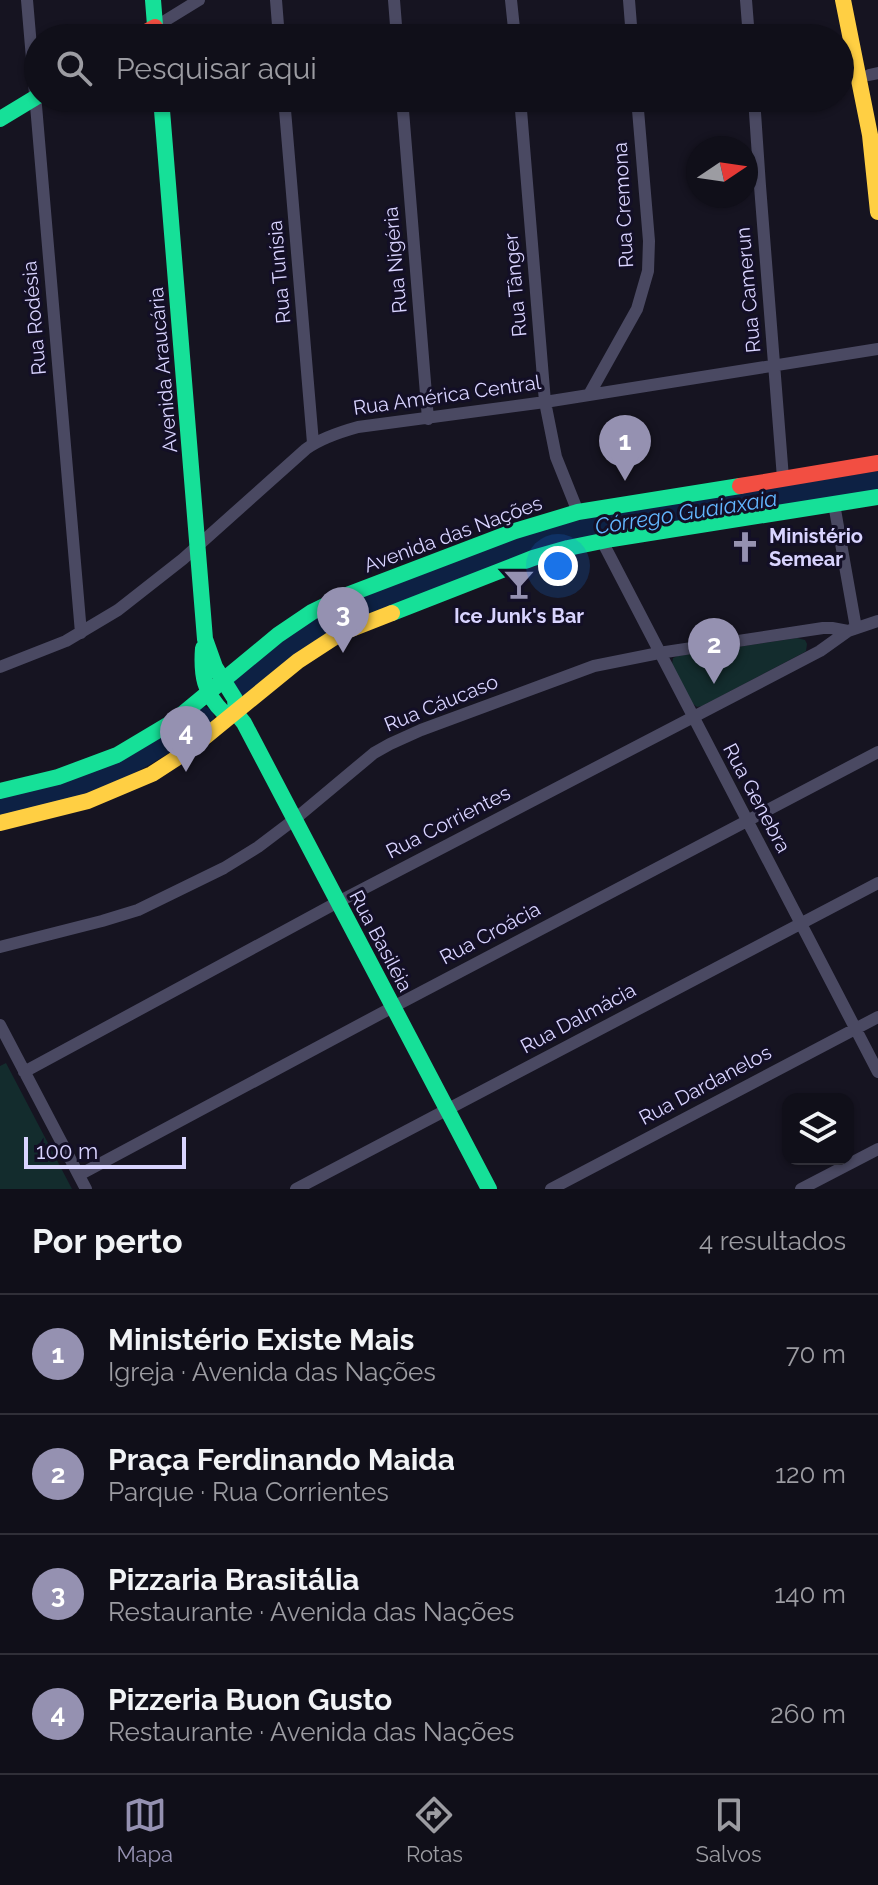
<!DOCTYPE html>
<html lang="pt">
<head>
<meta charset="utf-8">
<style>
  :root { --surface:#100f19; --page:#1e1d26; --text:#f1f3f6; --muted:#9c9ca2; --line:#302f38; --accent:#9591b1 }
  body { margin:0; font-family:Raleway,sans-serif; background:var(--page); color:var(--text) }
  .controls { position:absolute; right:24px; bottom:24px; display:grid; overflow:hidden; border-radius:16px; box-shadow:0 2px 6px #0004 }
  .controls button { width:72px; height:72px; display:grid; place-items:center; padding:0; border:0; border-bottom:2px solid var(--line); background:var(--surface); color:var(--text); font:40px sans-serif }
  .compass { position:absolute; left:686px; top:136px; width:72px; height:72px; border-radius:50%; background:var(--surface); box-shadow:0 2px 6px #0004; rotate:77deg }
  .scale { position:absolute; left:24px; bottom:20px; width:162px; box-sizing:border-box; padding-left:8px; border:4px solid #d9d4ff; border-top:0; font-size:22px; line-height:28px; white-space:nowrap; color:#d9d4ff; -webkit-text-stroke:6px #130f26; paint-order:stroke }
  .you { position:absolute; left:558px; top:566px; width:28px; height:28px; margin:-20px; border:6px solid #fff; border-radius:50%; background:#1a73e8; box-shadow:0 0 0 12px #1a73e833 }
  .badge { display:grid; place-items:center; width:52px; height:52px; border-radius:50%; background:var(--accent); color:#fff; font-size:26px; font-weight:700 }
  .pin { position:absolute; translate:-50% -66px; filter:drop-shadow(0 2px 4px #0008) }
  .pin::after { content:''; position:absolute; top:42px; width:28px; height:24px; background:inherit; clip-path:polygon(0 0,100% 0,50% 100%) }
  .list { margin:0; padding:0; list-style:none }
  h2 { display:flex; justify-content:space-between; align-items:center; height:104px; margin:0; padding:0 32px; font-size:34px }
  h2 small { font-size:26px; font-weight:400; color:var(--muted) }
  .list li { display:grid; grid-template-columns:52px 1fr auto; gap:24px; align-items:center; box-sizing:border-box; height:120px; padding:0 32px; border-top:2px solid var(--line) }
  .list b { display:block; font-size:30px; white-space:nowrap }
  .list p { margin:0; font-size:26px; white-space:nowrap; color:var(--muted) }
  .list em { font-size:26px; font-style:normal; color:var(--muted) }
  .icon { flex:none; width:44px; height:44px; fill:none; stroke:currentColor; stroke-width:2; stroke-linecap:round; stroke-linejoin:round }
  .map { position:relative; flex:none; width:878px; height:1189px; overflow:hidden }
  .search { position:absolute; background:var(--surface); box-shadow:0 2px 6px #0004; left:24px; right:24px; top:24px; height:88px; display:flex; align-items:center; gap:20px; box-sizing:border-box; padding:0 28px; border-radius:44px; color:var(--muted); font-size:30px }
  .sheet { height:584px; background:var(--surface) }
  nav { display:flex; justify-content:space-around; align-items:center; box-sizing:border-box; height:112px; border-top:2px solid var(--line); background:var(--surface); font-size:22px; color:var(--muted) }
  nav a { display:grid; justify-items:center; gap:4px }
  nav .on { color:var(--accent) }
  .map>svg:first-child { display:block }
  .green { fill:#132c2d }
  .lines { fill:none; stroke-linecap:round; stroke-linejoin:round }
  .river { stroke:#0d2144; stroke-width:20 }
  .street { stroke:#4a4962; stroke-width:12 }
  .fast { stroke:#16e098; stroke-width:16 }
  .slow { stroke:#ffcf43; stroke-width:16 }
  .jam { stroke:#f24e42; stroke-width:16 }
  .labels { text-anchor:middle; stroke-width:6; stroke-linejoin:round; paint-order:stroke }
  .street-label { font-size:20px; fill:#d9d4ff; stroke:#130f26 }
  .poi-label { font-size:20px; font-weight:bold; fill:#d9d4ff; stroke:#130f26; text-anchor:start }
  .water-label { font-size:22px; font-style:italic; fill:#62b6ff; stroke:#130f26 }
</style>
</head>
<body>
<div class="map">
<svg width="878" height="1189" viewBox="0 0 878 1189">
  <rect width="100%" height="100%" fill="#161421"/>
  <path class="green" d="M797,638L805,640L807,644L806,651L803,653L702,706L697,707L692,703L672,665L673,658L678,656Z
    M6,1063L72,1189H0V1066Z"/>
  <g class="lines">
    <path class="river" d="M243,686L303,638L342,615L540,540L599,526L878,481
      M0,806C26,799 53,794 79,786C125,771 165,745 204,717"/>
    <path class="street" d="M27,0L81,633
      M276,0L279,38
      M394,0L397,38
      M511,0L515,38
      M629,0L632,38
      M746,0L749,38
      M155,27L199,0
      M869,75L878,73
      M284,98L313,443
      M402,98L428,419
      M520,98L545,402L556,457L578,512
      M754,98L760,186L783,478
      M590,393L637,309L648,271L649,241L637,98
      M834,504L856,628
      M602,541L878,1072
      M0,667L66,641L118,610L183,559L306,449C321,438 340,432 358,427L545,402L878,349
      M0,947L102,921L138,910L224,868L258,847L295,819L374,753L390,744L421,730L594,666L659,653L823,628H832L848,631L878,621
      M0,1025L86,1189
      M24,1072L338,902L820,651L848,631
      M79,1175L393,1007L878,752
      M296,1189L878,883
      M551,1189L878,1017
      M801,1189L878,1149"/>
    <path class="fast" d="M153,0L156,38
      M161,98L205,639L215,667L235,699L236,713
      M0,119L38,96
      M392,613L533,558L568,548L612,539L878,497
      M203,648C201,674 204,694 224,713H236
      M236,713L244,723L489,1189
      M0,791L58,777L117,755L174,721L278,635L312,612L347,595L515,531L578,512L740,486"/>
    <path class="slow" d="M843,0L870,135L878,212
      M0,823L88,801L152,774L189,750L298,661L341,633L392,613"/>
    <path class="jam" d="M135,38L155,27
      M740,486L878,463"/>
  </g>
  <defs>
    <symbol id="church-bare" viewBox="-9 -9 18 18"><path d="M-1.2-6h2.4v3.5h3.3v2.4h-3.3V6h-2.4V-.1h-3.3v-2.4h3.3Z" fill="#9591b1" stroke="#130f26" stroke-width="2.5" paint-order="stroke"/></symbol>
    <symbol id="bar-bare" viewBox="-9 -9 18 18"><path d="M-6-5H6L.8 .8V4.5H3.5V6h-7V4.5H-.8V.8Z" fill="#9591b1" stroke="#130f26" stroke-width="2.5" paint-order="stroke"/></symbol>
  </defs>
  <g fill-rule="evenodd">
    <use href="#church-bare" x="723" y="525" width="44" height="44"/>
    <use href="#bar-bare" x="497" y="562" width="44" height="44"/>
  </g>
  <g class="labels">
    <g class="street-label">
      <text transform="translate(623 205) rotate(-93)" y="7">Rua Cremona</text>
      <text transform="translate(395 260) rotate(-95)" y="7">Rua Nigéria</text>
      <text transform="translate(279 272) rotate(-95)" y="7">Rua Tunísia</text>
      <text transform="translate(515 285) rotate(-95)" y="7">Rua Tânger</text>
      <text transform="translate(748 290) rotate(-95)" y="7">Rua Camerun</text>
      <text transform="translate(34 318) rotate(-95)" y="7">Rua Rodésia</text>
      <text transform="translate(163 370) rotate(-95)" y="7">Avenida Araucária</text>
      <text transform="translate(447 395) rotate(-8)" y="7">Rua América Central</text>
      <text transform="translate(453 534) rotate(-20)" y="7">Avenida das Nações</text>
      <text transform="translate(441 703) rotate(-22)" y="7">Rua Cáucaso</text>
      <text transform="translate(757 798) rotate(62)" y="7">Rua Genebra</text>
      <text transform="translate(448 822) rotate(-27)" y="7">Rua Corrientes</text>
      <text transform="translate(490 933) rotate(-28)" y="7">Rua Croácia</text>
      <text transform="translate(381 941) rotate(62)" y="7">Rua Basiléia</text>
      <text transform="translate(578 1018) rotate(-28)" y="7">Rua Dalmácia</text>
      <text transform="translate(705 1085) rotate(-28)" y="7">Rua Dardanelos</text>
    </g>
    <g class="poi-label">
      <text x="769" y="543">Ministério<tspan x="769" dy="23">Semear</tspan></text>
      <text x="519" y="623" text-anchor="middle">Ice Junk's Bar</text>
    </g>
    <g class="water-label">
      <text transform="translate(686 512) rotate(-9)" y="8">Córrego Guaiaxaia</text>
    </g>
  </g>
</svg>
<div class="controls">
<button><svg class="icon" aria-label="layers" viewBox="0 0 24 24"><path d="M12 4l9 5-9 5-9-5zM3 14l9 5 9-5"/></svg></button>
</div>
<svg class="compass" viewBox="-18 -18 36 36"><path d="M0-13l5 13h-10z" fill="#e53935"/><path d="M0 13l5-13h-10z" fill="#9c9ca2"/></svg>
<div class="scale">100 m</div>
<div class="you"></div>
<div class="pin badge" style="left:625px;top:481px">1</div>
<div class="pin badge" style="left:714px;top:684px">2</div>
<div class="pin badge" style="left:343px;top:653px">3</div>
<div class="pin badge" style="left:186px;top:772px">4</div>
<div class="search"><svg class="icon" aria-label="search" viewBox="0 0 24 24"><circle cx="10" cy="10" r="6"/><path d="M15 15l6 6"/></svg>Pesquisar aqui</div>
</div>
<section class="sheet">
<h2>Por perto<small>4 resultados</small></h2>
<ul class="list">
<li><span class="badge">1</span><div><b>Ministério Existe Mais</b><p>Igreja · Avenida das Nações</p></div><em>70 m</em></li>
<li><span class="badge">2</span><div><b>Praça Ferdinando Maida</b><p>Parque · Rua Corrientes</p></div><em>120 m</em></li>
<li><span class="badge">3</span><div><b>Pizzaria Brasitália</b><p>Restaurante · Avenida das Nações</p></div><em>140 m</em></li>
<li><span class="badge">4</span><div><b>Pizzeria Buon Gusto</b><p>Restaurante · Avenida das Nações</p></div><em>260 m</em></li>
</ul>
</section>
<nav>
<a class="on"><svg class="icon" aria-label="map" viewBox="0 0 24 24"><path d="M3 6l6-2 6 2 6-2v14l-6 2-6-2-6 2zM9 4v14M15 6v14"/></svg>Mapa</a>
<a><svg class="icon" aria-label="directions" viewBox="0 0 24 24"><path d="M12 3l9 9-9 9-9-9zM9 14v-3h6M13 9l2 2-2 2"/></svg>Rotas</a>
<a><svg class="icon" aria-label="saved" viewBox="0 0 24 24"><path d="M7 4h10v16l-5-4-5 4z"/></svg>Salvos</a>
</nav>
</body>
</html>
